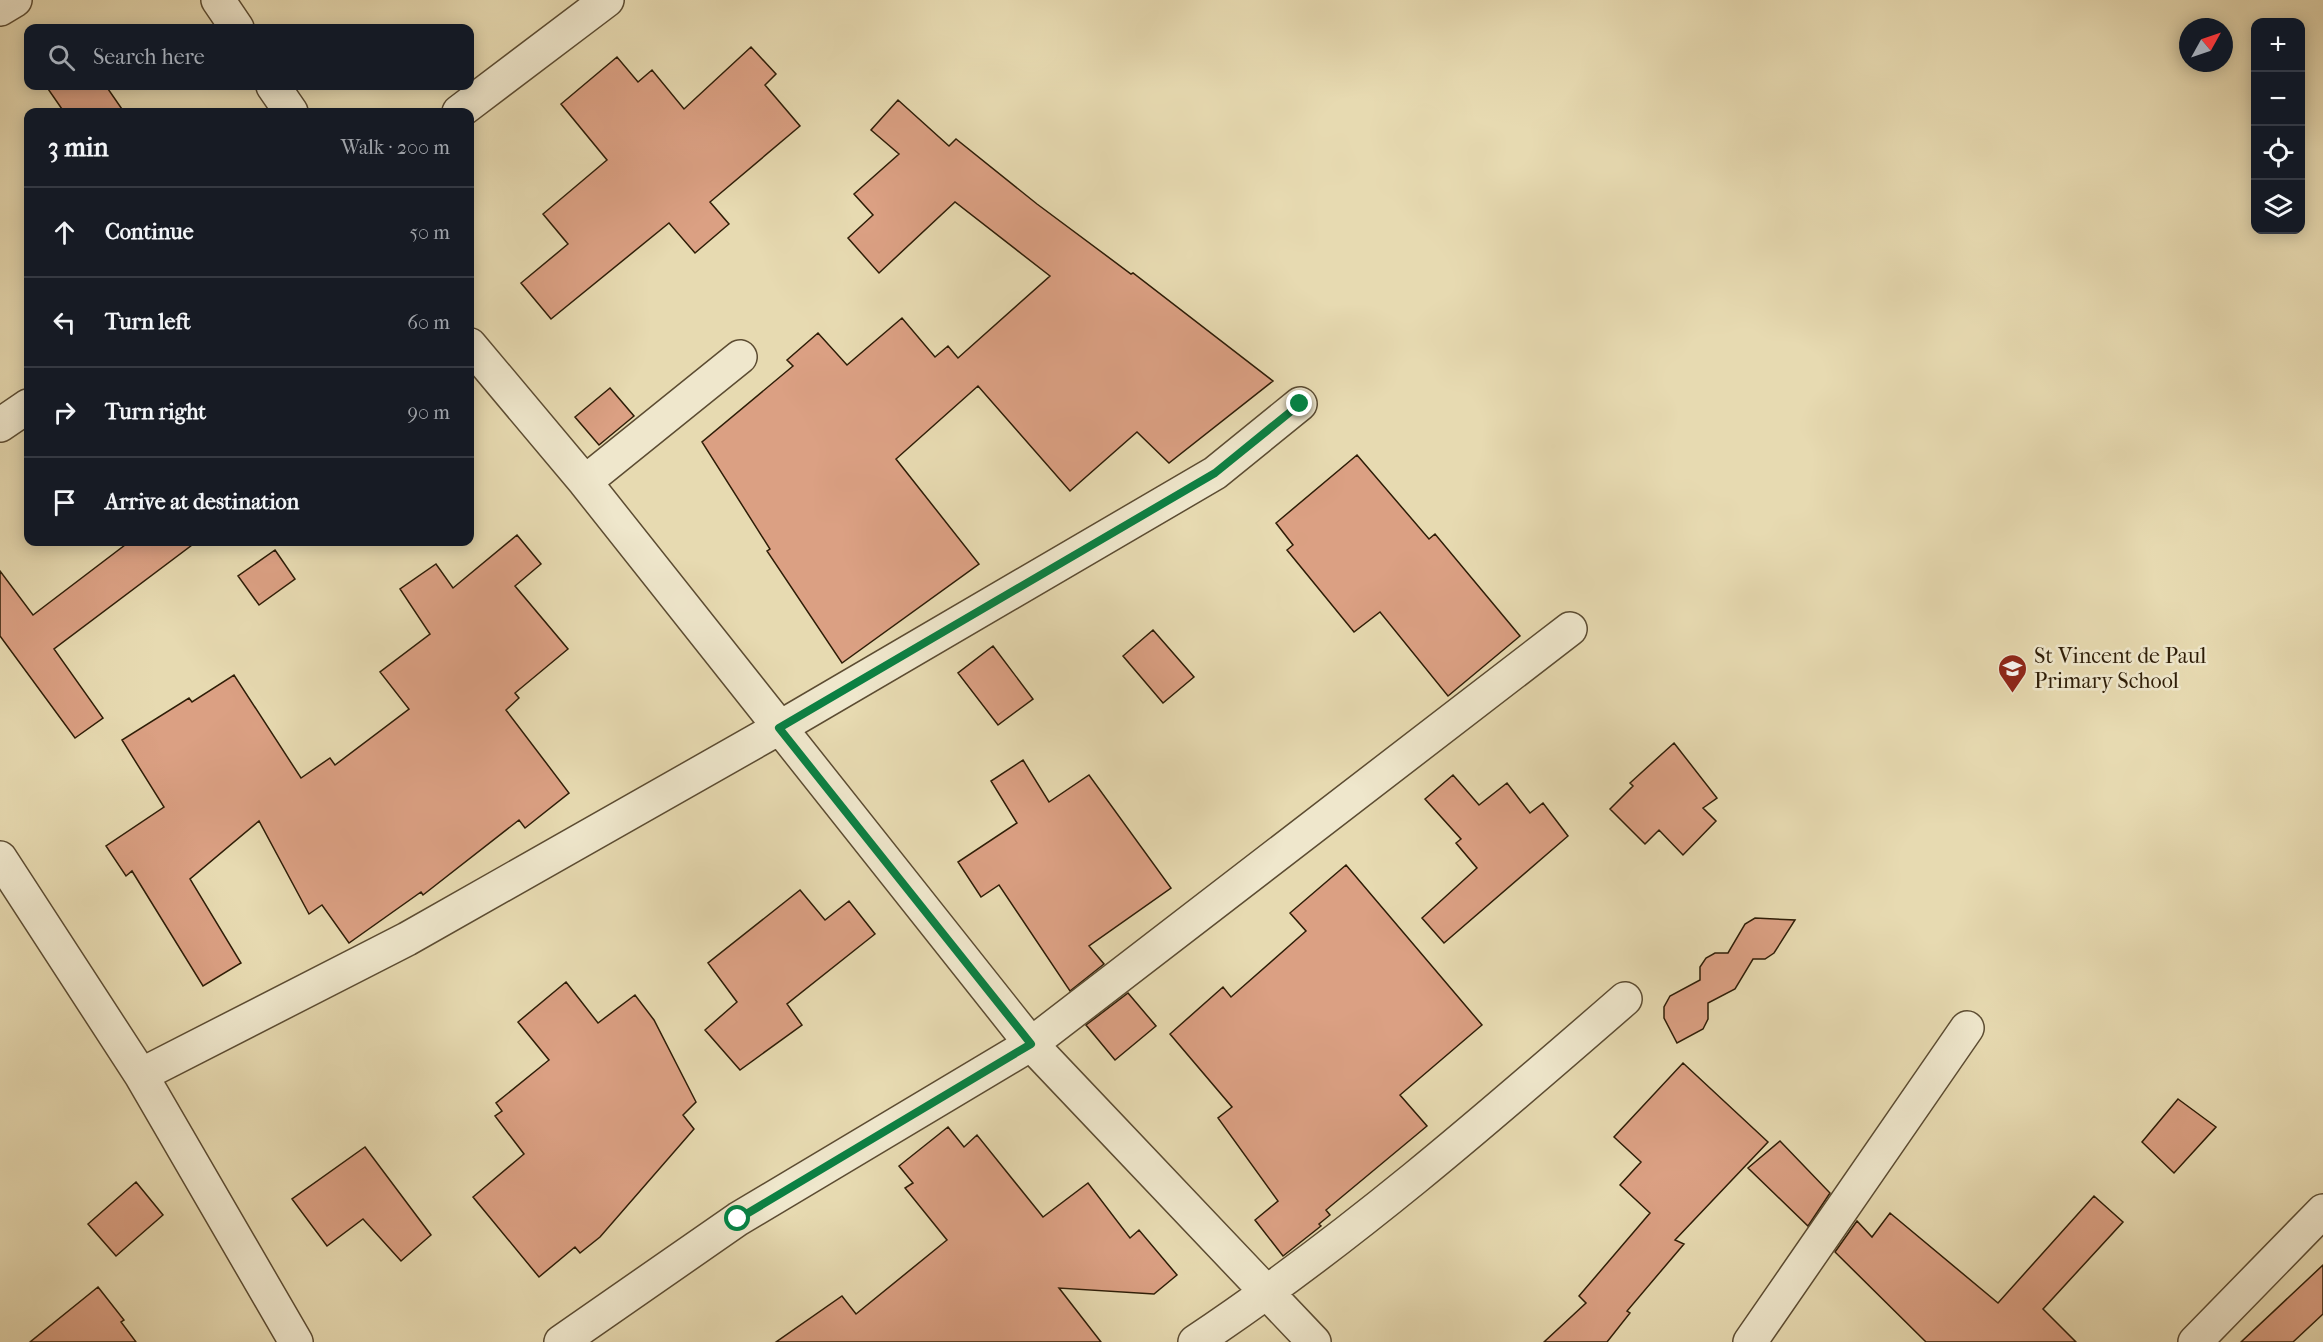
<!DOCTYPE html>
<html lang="en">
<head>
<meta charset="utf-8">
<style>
  :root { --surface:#171b24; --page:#242831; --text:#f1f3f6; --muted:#9ea1a6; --line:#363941 }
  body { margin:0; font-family:"IM FELL French Canon",serif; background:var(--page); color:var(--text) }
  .controls { position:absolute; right:18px; top:18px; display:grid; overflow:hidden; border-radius:12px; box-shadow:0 3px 15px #0003 }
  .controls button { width:54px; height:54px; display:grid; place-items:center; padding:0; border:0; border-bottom:2px solid var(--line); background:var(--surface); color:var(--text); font:30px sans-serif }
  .compass { position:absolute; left:2179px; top:18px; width:54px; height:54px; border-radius:50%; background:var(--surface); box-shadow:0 3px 15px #0003; rotate:50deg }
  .stop { position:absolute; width:18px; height:18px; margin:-14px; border:4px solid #0b8043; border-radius:50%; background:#fff }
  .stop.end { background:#0b8043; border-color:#fff; box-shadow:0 2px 6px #0008 }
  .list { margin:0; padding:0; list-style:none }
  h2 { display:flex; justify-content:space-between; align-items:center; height:78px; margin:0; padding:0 24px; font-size:26px }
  h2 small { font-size:20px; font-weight:400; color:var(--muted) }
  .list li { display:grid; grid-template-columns:39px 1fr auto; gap:18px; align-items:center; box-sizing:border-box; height:90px; padding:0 24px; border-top:2px solid var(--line) }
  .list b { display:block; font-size:22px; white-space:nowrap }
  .list em { font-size:20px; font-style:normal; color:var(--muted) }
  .icon { flex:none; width:33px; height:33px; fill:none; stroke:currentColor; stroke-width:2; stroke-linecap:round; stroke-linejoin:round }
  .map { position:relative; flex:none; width:2323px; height:1342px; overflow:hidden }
  .search { position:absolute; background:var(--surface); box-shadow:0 3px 15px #0003; left:24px; top:24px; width:450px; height:66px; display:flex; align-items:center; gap:15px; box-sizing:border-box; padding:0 21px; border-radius:12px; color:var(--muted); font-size:22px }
  .panel { position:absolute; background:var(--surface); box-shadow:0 3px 15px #0003; left:24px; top:108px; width:450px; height:438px; border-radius:12px }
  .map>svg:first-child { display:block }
  .building { fill:#dba083; stroke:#2e1d07; stroke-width:1.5 }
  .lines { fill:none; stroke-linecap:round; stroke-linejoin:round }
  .street-casing { stroke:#5c4c32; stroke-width:36 }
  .street { stroke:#efe7cc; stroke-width:33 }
  .route { stroke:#0b8043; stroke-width:8 }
  .labels { text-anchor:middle; stroke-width:5; stroke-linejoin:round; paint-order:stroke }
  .poi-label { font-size:22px; fill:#2e1d07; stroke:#efe7cc; text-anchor:start }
</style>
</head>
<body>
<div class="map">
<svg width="2323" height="1342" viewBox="0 0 2323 1342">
  <rect width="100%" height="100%" fill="#e7dab1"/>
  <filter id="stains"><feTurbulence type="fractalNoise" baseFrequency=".00333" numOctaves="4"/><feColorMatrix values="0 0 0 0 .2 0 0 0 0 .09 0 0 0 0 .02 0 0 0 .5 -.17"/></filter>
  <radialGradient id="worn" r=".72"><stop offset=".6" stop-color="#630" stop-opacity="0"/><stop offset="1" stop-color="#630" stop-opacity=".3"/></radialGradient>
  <path class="building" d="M751,47L776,74L765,85L800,126L710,202L729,224L695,253L669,223L551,319L521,283L568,244L543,214L607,160L561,104L617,57L638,82L652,70L684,109Z
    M46,86H106L124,112H64Z
    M898,100L949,146L956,139L1037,204L1131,274L1133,273L1273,381L1169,463L1137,432L1070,491L978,386L896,459L979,564L842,663L767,551L770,549L702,442L793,366L787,360L818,333L847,365L902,318L935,357L948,346L958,358L1050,276L955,202L879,273L848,238L873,215L854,194L899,154L871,130Z
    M610,388L634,416L599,445L575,417Z
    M1357,455L1429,539L1435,534L1520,636L1448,696L1380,612L1354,632L1287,550L1293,545L1276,523Z
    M517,535L541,564L515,586L568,649L515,693L519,698L506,710L569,793L525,828L519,820L423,895L421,892L349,943L322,905L309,914L259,821L190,879L241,963L203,986L132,871L126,876L106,846L164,807L122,740L189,698L192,702L234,675L301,778L330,758L335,765L409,709L380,672L430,634L400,589L436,564L453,588Z
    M129,542H196L54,649L103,718L75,738L0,636V571L33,615Z
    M275,550L295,579L259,605L238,576Z
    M1153,630L1194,677L1163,703L1123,656Z
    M993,646L1033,699L998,725L958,673Z
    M1674,743L1717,798L1703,808L1716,821L1683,855L1659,830L1645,844L1610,809L1633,786L1630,783Z
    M1023,760L1049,802L1089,775L1171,888L1089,946L1104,964L1070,991L999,885L981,897L958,862L1017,823L991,781Z
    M1453,775L1479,805L1507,783L1530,813L1543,803L1568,836L1444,943L1422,918L1477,868L1456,843L1461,839L1425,799Z
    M1346,865L1482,1025L1400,1095L1427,1126L1326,1210L1330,1215L1319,1224L1321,1226L1283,1256L1255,1220L1278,1201L1218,1118L1232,1107L1170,1034L1223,987L1231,997L1306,931L1290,913Z
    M800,890L825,920L849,901L875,934L787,1004L802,1025L740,1070L705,1030L737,1002L708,963Z
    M1755,918L1795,920L1774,953L1765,959H1753L1735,989L1708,1003V1019L1703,1029L1677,1043L1664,1018V1007L1670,996L1700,980V967L1706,958L1715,953H1728L1745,924Z
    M566,982L598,1023L635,995L654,1020L696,1102L683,1115L694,1129L600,1237L580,1253L575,1247L539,1277L473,1197L524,1154L495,1116L502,1111L496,1103L549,1060L518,1022Z
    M1128,993L1156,1026L1115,1060L1086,1025Z
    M1683,1063L1768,1142L1675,1240L1684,1244L1627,1311L1630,1313L1607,1342H1544L1586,1303L1579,1296L1650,1213L1620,1185L1641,1162L1614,1137Z
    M2178,1099L2216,1127L2174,1173L2142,1142Z
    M948,1127L964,1147L977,1135L1043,1217L1088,1183L1130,1238L1139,1230L1177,1275L1154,1294L1059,1288L1101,1342H776L842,1296L856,1314L947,1240L905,1188L913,1183L899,1166Z
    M1780,1141L1830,1193L1808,1226L1748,1168Z
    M365,1147L431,1235L401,1261L363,1219L327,1246L292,1199Z
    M136,1182L163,1215L116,1256L88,1224Z
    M2094,1196L2123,1222L2043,1309L2076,1342H1926L1835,1252L1857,1221L1872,1237L1890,1213L1998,1303Z
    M2323,1265V1314L2293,1342H2241Z
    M98,1287L124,1320L121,1322L136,1342H30Z"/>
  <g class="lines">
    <defs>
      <path id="street" d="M218,0L237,28
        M0,9L15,0
        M273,86L291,112
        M459,112L607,0
        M470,345L585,482L1031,1044L1314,1342
        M0,425L28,406
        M585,482L740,357
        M0,858L141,1075L296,1342
        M141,1075L407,939L779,728L1215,473L1300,404
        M561,1342L738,1219L1031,1044L1570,629
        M1195,1342C1348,1240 1486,1120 1625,999
        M1750,1342L1967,1028
        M2195,1342L2323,1211"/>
    </defs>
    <use href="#street" class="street-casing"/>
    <use href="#street" class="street"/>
  </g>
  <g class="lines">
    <path class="route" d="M738,1219L1031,1044L779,728L1215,473L1300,404"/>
  </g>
  <defs>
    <symbol id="school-pin" viewBox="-11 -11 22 30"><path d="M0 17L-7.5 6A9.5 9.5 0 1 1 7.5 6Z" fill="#8f2418" stroke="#efe7cc"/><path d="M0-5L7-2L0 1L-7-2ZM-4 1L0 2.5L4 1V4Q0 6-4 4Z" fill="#fff"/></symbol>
  </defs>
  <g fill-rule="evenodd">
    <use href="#school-pin" x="1996" y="652" width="33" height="45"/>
  </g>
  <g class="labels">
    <g class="poi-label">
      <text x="2034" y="663">St Vincent de Paul<tspan x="2034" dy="25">Primary School</tspan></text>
    </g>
  </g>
  <rect width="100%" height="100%" filter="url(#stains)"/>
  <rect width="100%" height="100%" fill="url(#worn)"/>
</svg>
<div class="controls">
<button>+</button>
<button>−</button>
<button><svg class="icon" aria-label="locate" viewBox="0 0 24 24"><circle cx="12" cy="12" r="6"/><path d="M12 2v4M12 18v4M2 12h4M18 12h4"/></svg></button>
<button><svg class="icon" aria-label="layers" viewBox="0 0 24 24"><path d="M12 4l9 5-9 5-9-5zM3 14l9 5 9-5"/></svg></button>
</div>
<svg class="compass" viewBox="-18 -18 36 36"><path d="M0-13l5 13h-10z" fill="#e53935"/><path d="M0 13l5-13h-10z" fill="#9ea1a6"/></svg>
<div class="stop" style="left:738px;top:1219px"></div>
<div class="stop end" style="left:1300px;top:404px"></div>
<div class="search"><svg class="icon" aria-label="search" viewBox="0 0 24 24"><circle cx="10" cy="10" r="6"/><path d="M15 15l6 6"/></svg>Search here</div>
<section class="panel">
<h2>3 min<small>Walk · 200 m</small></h2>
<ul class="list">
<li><svg class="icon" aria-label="ahead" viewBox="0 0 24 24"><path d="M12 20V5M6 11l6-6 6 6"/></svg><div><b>Continue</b></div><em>50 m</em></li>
<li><svg class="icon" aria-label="left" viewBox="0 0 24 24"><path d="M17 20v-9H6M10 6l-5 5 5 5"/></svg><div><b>Turn left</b></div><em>60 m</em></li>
<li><svg class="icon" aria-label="right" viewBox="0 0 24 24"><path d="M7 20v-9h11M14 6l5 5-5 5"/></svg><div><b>Turn right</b></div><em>90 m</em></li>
<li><svg class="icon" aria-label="arrive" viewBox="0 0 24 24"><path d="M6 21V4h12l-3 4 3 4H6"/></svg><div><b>Arrive at destination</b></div></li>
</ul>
</section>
</div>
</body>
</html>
